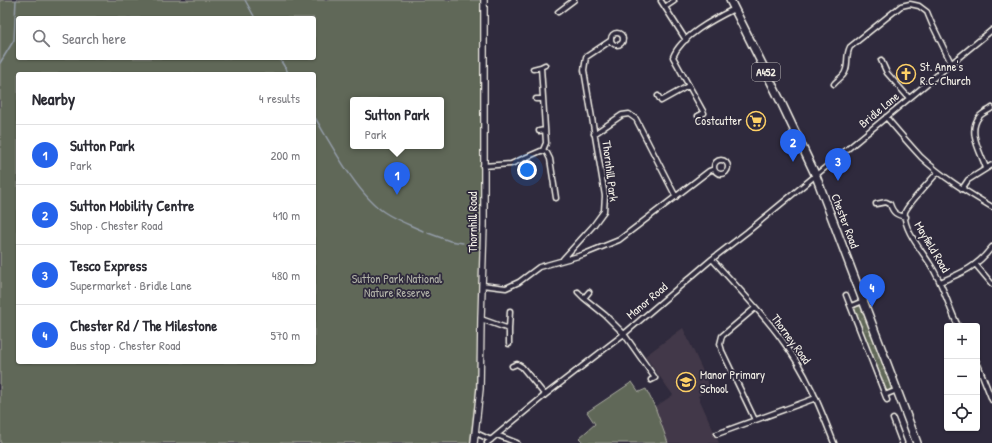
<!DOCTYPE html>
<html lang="en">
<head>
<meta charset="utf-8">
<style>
  :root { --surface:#fff; --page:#f7f7f7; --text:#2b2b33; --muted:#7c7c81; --line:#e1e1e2; --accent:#2563eb }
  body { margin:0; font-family:"Patrick Hand",sans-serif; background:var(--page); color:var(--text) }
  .controls { position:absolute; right:12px; bottom:12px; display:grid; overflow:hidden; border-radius:4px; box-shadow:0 1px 3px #0004 }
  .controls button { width:36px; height:36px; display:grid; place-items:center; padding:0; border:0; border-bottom:1px solid var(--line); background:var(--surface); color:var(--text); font:20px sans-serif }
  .you { position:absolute; left:527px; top:170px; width:14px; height:14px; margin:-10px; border:3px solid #fff; border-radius:50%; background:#1a73e8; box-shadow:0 0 0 6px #1a73e833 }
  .badge { display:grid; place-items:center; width:26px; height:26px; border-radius:50%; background:var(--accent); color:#fff; font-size:13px; font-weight:700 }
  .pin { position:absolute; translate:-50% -33px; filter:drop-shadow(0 1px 2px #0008) }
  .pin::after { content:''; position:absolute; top:21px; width:14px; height:12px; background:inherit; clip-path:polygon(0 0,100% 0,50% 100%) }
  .popup { position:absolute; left:350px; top:97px; width:94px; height:52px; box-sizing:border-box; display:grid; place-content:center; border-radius:4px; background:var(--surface); filter:drop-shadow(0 1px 3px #0005); font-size:13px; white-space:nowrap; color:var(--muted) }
  .popup b { font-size:15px; color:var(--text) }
  .popup::after { content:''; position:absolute; left:50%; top:100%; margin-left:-8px; border:8px solid transparent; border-top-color:var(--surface) }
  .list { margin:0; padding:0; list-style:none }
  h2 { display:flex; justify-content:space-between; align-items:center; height:52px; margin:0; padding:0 16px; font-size:17px }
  h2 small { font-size:13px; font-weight:400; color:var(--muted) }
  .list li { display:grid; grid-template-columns:26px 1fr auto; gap:12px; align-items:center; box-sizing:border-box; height:60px; padding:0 16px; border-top:1px solid var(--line) }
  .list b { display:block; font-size:15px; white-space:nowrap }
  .list p { margin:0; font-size:13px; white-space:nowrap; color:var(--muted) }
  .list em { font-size:13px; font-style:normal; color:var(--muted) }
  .icon { flex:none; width:22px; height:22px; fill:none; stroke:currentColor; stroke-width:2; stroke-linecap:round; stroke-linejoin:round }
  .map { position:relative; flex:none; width:992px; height:443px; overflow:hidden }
  .search { position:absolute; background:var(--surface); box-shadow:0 1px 3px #0004; left:16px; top:16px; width:300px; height:44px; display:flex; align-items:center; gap:10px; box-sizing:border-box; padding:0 14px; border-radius:4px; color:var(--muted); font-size:15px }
  .panel { position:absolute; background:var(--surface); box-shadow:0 1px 3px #0004; left:16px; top:72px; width:300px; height:292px; border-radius:4px }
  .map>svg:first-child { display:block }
  .built { fill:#433948 }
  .grass { fill:url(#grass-dots); stroke:#aaaca0 }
  .park { fill:#616759; stroke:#aaaca0; fill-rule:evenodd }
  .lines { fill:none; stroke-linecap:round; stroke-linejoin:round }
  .stream { stroke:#939da8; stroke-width:1.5 }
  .street-casing { stroke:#f4f1e8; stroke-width:7 }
  .secondary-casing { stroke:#f4f1e8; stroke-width:8 }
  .highway-casing { stroke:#f4f1e8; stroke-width:10 }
  .street { stroke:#2f2a3d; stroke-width:4 }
  .secondary { stroke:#2f2a3d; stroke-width:5.5 }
  .highway { stroke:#2f2a3d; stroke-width:7 }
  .labels { text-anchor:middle; stroke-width:3.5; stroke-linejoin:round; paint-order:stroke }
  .shield { fill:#2f2a3d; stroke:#b9b5b5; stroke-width:1 }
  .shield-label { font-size:11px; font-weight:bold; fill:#f4f1e8 }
  .poi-label { font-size:12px; fill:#f4f1e8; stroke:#2f2a3d; text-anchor:start }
  .street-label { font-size:12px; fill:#f4f1e8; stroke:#2f2a3d }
  .park-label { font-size:12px; fill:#b2b3a8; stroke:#2f2a3d }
</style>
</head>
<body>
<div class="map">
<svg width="992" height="443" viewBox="0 0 992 443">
  <defs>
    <pattern id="grass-dots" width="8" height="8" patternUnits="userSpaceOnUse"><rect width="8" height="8" fill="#616759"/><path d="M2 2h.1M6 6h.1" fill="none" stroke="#787d71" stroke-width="1.8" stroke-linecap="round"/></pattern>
  </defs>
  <rect width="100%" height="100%" fill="#2f2a3d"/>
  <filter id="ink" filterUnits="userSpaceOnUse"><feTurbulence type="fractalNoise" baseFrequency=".025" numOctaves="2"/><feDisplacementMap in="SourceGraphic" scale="8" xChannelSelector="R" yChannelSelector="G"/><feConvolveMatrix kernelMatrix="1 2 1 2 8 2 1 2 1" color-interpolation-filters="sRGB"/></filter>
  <g filter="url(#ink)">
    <path class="built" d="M683,328L711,389L698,396L719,443H668L655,407L673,395L645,356Z"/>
    <path class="grass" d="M859,306H861L892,386L890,390L886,391L855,311V307Z"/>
    <path class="park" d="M0,0H482L480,288L476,393L470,443H0ZM18,18H314V58H18ZM18,74H314V362H18ZM353,100H441V146H353Z
      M632,382L639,392L646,389L655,407L668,443H584L579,438L595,424L587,412Z"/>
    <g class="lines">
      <path class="stream" d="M245,0L255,18
        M279,58L289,74
        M0,63L14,40L16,0
        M314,116C331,144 357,194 384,212C396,220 410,225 423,231
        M428,233L450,241L463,243
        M472,243L476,244"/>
      <defs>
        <path id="street" d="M661,1L686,40
          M665,7L674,1
          M558,12L574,0
          M611 39a6 6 0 1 1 12 0a6 6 0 1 1-12 0Z
          M881,60L887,73L909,98
          M533,69L541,67
          M834,84C837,80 844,76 845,72C849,64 845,57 850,47L901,6L910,4L919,6L927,12L932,24L951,63
          M658,96L661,101L688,86
          M536,99H543
          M698,116L704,113L673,57C681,36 714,19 734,9
          M886,117C897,130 909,144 921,157C942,177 967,192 992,207
          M539,131L545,130
          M594,134L622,115L629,114L636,119L676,197
          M543,150L547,153L550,159L556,198
          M714 167a7 7 0 1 1 14 0a7 7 0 1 1-14 0Z
          M483,166L511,164L543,150L546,143L541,67L545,65
          M986,168C981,153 967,132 979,117C982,113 988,111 992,108
          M938,172C932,179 907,205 905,212C902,228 922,251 930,264C943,283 948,306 958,326
          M962,189L968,180L992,165
          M876,204L886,202L890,204C893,213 896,215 906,217
          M563,259L593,226L604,211L605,196L584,70L586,57L610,41
          M712,259C735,285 762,312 782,340C806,371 820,407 834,443
          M976,265L992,284
          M940,282C962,273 977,267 992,247
          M482,285L506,288L519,282L539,267L582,255L619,240L709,171L714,169
          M578,292L584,298L605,315L624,334L655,378L651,380
          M846,295L887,400
          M584,298L589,292
          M851,306L863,301
          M481,319L509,329L510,311
          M509,344V329
          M977,362L992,400
          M512,366L517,364L522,367L545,395
          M885,395L897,390
          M893,419L902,443
          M755,420L722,351L720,344L722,336L755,308
          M476,433L491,440
          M717,434L816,398
          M497,435L517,443
          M487,443L545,395L624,334L712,259L747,232L992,30"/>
        <path id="secondary" d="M474,443L480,389L481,319L484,225V0"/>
        <path id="highway" d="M730,0L780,100L816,176L917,443"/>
      </defs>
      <use href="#street" class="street-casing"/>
      <use href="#secondary" class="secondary-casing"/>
      <use href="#highway" class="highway-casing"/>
      <use href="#street" class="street"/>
      <use href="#secondary" class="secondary"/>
      <use href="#highway" class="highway"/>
    </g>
  </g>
  <defs>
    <symbol id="church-ring" viewBox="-11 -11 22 22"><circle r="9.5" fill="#2f2a3d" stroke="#ffd166" stroke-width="1.5"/><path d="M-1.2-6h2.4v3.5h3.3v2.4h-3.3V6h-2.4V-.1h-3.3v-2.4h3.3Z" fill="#ffd166"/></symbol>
    <symbol id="supermarket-ring" viewBox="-11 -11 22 22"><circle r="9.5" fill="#2f2a3d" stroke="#ffd166" stroke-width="1.5"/><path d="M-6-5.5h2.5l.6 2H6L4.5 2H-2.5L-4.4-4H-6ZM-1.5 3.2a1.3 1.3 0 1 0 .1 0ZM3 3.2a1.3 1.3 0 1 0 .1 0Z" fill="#ffd166"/></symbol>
    <symbol id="school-ring" viewBox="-11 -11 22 22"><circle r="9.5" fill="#2f2a3d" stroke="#ffd166" stroke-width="1.5"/><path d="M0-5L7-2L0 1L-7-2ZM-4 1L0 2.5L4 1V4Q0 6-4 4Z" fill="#ffd166"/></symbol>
  </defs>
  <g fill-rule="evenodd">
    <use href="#church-ring" x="895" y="63" width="22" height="22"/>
    <use href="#supermarket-ring" x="745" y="110" width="22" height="22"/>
    <use href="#school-ring" x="675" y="371" width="22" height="22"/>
  </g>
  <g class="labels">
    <rect class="shield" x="752" y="63" width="28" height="18" rx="3"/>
    <g class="shield-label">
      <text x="766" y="76">A452</text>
    </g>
    <g class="poi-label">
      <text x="920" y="71">St. Anne's<tspan x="920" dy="14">R.C. Church</tspan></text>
      <text x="742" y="125" text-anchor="end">Costcutter</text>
      <text x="700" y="379">Manor Primary<tspan x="700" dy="14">School</tspan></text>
    </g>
    <g class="street-label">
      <text transform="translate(879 110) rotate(-40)" y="4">Bridle Lane</text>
      <text transform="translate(610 171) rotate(83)" y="4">Thornhill Park</text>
      <text transform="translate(845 221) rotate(69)" y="4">Chester Road</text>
      <text transform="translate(473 222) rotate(-90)" y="4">Thornhill Road</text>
      <text transform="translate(932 247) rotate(59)" y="4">Mayfield Road</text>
      <text transform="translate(647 301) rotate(-40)" y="4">Manor Road</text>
      <text transform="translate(791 339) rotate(54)" y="4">Thorney Road</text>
    </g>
    <g class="park-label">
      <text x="397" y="283">Sutton Park National<tspan x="397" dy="14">Nature Reserve</tspan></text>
    </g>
  </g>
</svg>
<div class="controls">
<button>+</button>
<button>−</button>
<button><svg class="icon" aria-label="locate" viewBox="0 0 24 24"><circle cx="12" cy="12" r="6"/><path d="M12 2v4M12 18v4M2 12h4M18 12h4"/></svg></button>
</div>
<div class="you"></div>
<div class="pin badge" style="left:397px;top:195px">1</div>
<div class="popup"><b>Sutton Park</b>Park</div>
<div class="pin badge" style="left:793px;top:162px">2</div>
<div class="pin badge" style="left:838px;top:181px">3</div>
<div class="pin badge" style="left:872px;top:307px">4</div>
<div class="search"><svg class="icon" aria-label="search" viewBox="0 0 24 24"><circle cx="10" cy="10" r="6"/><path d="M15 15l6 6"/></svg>Search here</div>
<section class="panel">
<h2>Nearby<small>4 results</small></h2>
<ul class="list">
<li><span class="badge">1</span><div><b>Sutton Park</b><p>Park</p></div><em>200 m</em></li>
<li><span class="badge">2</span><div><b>Sutton Mobility Centre</b><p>Shop · Chester Road</p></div><em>410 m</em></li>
<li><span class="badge">3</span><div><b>Tesco Express</b><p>Supermarket · Bridle Lane</p></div><em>480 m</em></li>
<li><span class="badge">4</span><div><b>Chester Rd / The Milestone</b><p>Bus stop · Chester Road</p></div><em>570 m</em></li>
</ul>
</section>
</div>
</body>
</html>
